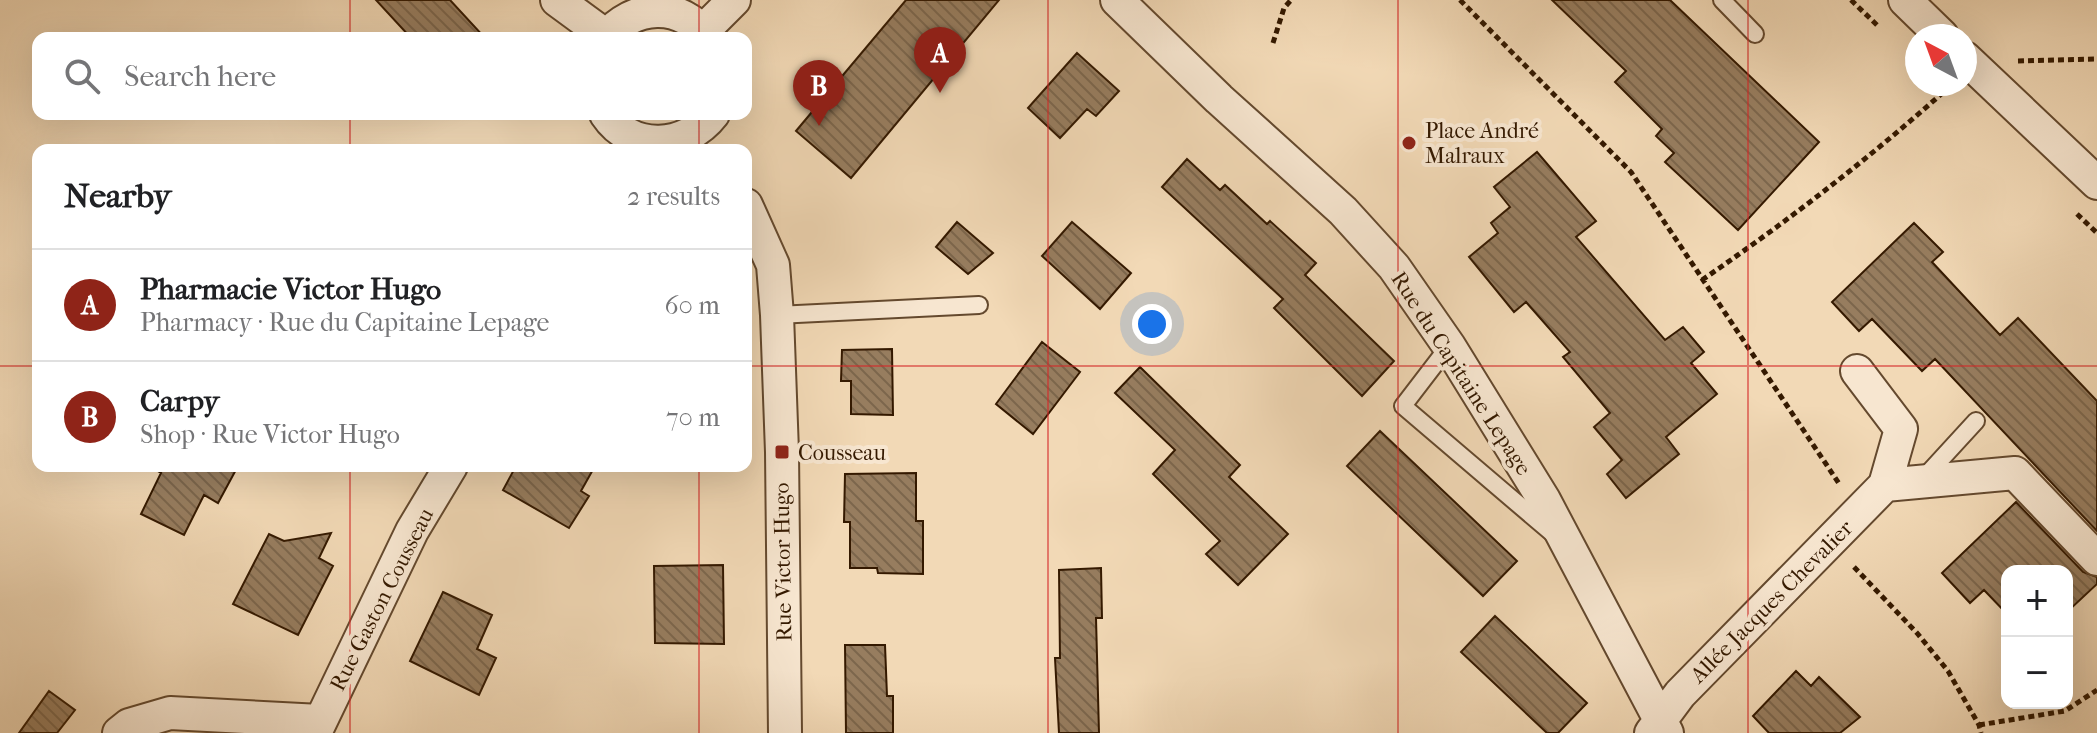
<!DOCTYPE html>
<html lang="en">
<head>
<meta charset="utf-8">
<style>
  :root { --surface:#fff; --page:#f2f2f2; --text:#202124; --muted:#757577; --line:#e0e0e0; --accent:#8f2418 }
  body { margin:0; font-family:"IM FELL French Canon",serif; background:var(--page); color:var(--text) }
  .controls { position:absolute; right:24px; bottom:24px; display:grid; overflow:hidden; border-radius:16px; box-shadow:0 8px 32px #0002 }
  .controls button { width:72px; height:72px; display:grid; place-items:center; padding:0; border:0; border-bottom:2px solid var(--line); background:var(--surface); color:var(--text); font:40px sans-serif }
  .compass { position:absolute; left:1905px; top:24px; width:72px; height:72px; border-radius:50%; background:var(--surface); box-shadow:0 8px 32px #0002; rotate:319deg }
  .you { position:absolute; left:1152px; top:324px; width:28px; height:28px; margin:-20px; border:6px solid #fff; border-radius:50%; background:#1a73e8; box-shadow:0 0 0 12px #1a73e833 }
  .badge { display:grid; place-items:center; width:52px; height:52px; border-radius:50%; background:var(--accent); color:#fff; font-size:26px; font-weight:700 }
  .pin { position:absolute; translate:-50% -66px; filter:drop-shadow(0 2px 4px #0008) }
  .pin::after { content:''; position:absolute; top:42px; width:28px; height:24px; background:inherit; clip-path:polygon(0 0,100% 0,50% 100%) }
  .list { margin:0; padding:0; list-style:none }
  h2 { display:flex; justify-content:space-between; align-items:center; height:104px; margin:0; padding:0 32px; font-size:34px }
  h2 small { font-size:26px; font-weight:400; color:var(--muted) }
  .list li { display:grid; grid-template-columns:52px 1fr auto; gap:24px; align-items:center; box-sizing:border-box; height:112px; padding:0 32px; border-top:2px solid var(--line) }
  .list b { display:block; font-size:30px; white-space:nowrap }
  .list p { margin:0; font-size:26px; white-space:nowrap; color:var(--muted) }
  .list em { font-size:26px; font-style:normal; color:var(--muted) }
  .icon { flex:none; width:44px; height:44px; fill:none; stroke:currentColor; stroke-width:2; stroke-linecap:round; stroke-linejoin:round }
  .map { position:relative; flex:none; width:2097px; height:733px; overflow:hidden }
  .search { position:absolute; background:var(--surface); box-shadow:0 8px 32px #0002; left:32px; top:32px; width:720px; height:88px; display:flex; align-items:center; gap:20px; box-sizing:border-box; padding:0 28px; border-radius:16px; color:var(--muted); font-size:30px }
  .panel { position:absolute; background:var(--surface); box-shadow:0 8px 32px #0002; left:32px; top:144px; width:720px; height:328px; border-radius:16px }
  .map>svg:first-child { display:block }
  .building { fill:url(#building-back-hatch); stroke:#341900; stroke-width:2 }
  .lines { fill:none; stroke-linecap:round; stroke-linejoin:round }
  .lane-casing { stroke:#64492e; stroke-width:20 }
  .street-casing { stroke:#64492e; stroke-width:36 }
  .path { stroke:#341900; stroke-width:5; stroke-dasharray:6 4; stroke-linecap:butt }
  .lane { stroke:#f7e6d0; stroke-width:16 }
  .street { stroke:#f7e6d0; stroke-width:32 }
  .grid { fill:none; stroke:#d62828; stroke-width:2; stroke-opacity:0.55 }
  .poi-dot { fill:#8f2418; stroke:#f7e6d0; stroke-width:3 }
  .labels { text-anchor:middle; stroke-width:8; stroke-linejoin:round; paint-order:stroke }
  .poi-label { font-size:22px; fill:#341900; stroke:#f7e6d0; text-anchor:start }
  .street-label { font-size:22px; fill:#341900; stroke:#f7e6d0 }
</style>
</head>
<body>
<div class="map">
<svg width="2097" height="733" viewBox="0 0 2097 733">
  <defs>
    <pattern id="building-back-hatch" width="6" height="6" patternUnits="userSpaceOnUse" patternTransform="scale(2)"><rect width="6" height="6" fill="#977d5f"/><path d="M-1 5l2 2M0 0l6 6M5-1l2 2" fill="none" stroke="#7c664c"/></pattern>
  </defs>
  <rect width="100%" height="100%" fill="#f2d9b6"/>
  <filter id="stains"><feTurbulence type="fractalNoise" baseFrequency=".0025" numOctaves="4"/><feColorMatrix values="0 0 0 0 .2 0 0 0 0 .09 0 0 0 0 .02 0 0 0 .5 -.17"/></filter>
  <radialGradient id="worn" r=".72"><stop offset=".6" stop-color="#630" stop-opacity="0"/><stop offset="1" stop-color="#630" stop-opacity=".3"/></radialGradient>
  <path class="building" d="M376,0H450L485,38H411Z
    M906,0H999L851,178L796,131Z
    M1552,0H1670L1819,142L1738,230L1665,162L1674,153L1656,136L1662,129L1615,82L1626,71Z
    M1077,53L1119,91L1096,116L1087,109L1060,138L1028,108Z
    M1537,152L1596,221L1576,237L1665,340L1683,327L1704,352L1691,363L1717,394L1666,437L1679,454L1626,498L1607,474L1622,460L1594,427L1610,413L1563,357L1570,352L1526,302L1514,312L1469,257L1498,233L1491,223L1510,207L1494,187Z
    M1187,159L1220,190L1225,185L1267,224L1270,221L1316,263L1305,275L1394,361L1362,396L1274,308L1283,299L1162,187Z
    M957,222L993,253L968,274L936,247Z
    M1072,222L1131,273L1100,309L1042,256Z
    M1914,223L1943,252L1932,262L2000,335L2018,318L2097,401V531L1935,359L1922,371L1872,319L1859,331L1832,302Z
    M1042,342L1080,372L1033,434L996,404Z
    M892,349L893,415L851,414V381H841L842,350Z
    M1140,367L1240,465L1229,477L1288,534L1238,585L1206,554L1220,541L1153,474L1175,450L1115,393Z
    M1380,431L1517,561L1483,596L1347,466Z
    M149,466H238L218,503L204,495L184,535L141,514L161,473Z
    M516,466H595L581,491L589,496L569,528L503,490Z
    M916,473V521H923V574L878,573L877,568H850V522H844L845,474Z
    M2016,502L2083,572L2097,577V584L2067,612V571H2007V614L1984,590L1970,603L1942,573Z
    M331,533L319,558L333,566L298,635L233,604L269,534L284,541Z
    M723,565L724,644L655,643L654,566Z
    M1101,568L1102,618H1096L1099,733H1059L1055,658H1060L1059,570Z
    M443,592L492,615L477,649L496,658L479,695L410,661Z
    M1495,616L1587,703L1558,733H1547L1461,652Z
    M845,645H885L887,696H893V733H846Z
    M1796,671L1811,686L1819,677L1860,717L1840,733H1769L1753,716Z
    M49,691L75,710L57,733H19Z"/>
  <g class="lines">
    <defs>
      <path id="lane" d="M1722,0L1755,34
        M777,315L979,305
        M1449,346L1403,406L1552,533
        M1921,481L1976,421"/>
      <path id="street" d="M557,0L606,36
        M1117,0L1219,99L1343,211L1394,267L1449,346L1544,500L1667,733
        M1905,0L1942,36
        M703,31L734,0
        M605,38C634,4 680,0 708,38
        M1965,58L2097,183
        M606,114C632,153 686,149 713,114
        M746,205L773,265L777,315L782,452L785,733
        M1857,371L1901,429L1885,485
        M119,733L129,725L170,713L320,721
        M315,733L412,531L451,466
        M1651,733L1680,694L1885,485L2015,473L2097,559"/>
    </defs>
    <use href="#lane" class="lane-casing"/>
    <use href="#street" class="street-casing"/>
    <path class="path" d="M1460,0L1631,172L1840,485
      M1851,0L1879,27
      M1273,43L1284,8L1291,0
      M2018,61L2097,59
      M2077,214L2097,233
      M1702,280C1788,221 1871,157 1948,88
      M1854,567L1917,633L1948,671L1979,725L1981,733
      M1979,725L2065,711L2097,690"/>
    <use href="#lane" class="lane"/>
    <use href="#street" class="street"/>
  </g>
  <path class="grid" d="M350,0V38M699,0V38M1048,0V733M1398,0V733M1748,0V733M350,114V150M699,114V150M0,366H38M746,366H2097M350,466V733M699,466V733"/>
  <g class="poi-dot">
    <circle cx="1409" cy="143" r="8"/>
    <rect x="774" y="444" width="16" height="16" rx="4"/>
  </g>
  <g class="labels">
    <g class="poi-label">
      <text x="1425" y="138">Place André<tspan x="1425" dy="25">Malraux</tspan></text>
      <text x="798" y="460">Cousseau</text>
    </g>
    <g class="street-label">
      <text transform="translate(1462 373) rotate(57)" y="8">Rue du Capitaine Lepage</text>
      <text transform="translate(782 562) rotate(-91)" y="8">Rue Victor Hugo</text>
      <text transform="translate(381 599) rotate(-63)" y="8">Rue Gaston Cousseau</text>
      <text transform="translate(1771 601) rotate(-45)" y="8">Allée Jacques Chevalier</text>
    </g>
  </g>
  <rect width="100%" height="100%" filter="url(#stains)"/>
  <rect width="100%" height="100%" fill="url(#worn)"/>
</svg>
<div class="controls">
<button>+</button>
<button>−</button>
</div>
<svg class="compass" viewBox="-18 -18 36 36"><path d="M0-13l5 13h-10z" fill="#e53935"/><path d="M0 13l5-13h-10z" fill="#757577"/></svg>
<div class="you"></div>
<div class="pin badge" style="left:940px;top:93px">A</div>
<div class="pin badge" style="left:819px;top:126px">B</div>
<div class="search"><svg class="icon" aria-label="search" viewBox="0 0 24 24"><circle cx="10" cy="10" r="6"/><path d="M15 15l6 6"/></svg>Search here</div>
<section class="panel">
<h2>Nearby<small>2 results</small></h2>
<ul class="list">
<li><span class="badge">A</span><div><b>Pharmacie Victor Hugo</b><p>Pharmacy · Rue du Capitaine Lepage</p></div><em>60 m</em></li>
<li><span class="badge">B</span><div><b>Carpy</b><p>Shop · Rue Victor Hugo</p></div><em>70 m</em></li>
</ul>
</section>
</div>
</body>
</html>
